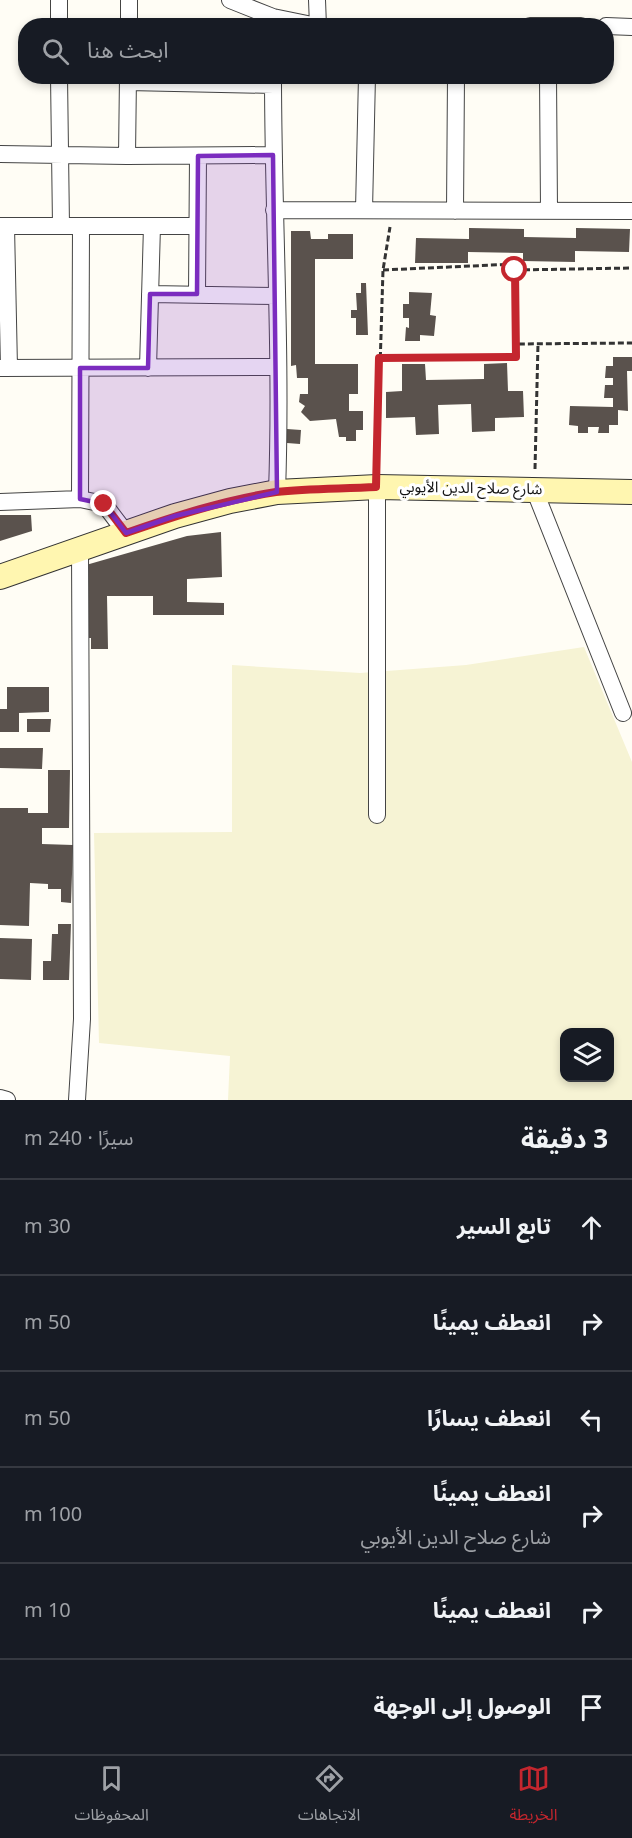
<!DOCTYPE html>
<html lang="ar">
<head>
<meta charset="utf-8">
<style>
  :root { --surface:#171b24; --page:#242831; --text:#f1f3f6; --muted:#9ea1a6; --line:#363941; --accent:#c4262e }
  body { margin:0; font-family:Georgia,"Noto Sans Arabic",serif; background:var(--page); color:var(--text); direction:rtl }
  .controls { position:absolute; right:18px; bottom:18px; display:grid; overflow:hidden; border-radius:12px; box-shadow:0 3px 9px #0003 }
  .controls button { width:54px; height:54px; display:grid; place-items:center; padding:0; border:0; border-bottom:2px solid var(--line); background:var(--surface); color:var(--text); font:30px sans-serif }
  .stop { position:absolute; width:18px; height:18px; margin:-14px; border:4px solid #c4262e; border-radius:50%; background:#fff }
  .stop.end { background:#c4262e; border-color:#fff; box-shadow:0 2px 6px #0008 }
  .list { margin:0; padding:0; list-style:none }
  h2 { display:flex; justify-content:space-between; align-items:center; height:78px; margin:0; padding:0 24px; font-size:26px }
  h2 small { font-size:20px; font-weight:400; color:var(--muted) }
  .list li { display:grid; grid-template-columns:39px 1fr auto; gap:18px; align-items:center; box-sizing:border-box; height:96px; padding:0 24px; border-top:2px solid var(--line) }
  .list b { display:block; font-size:22px; white-space:nowrap }
  .list p { margin:0; font-size:20px; white-space:nowrap; color:var(--muted) }
  .list em { font-size:20px; font-style:normal; color:var(--muted) }
  .icon { flex:none; width:33px; height:33px; fill:none; stroke:currentColor; stroke-width:2; stroke-linecap:round; stroke-linejoin:round }
  .map { position:relative; flex:none; width:632px; height:1100px; overflow:hidden; direction:ltr }
  .search { position:absolute; background:var(--surface); box-shadow:0 3px 9px #0003; left:18px; right:18px; top:18px; height:66px; display:flex; align-items:center; gap:15px; box-sizing:border-box; padding:0 21px; border-radius:24px; color:var(--muted); font-size:22px }
  .sheet { height:654px; background:var(--surface) }
  nav { display:flex; justify-content:space-around; align-items:center; box-sizing:border-box; height:84px; border-top:2px solid var(--line); background:var(--surface); font-size:16px; color:var(--muted) }
  nav a { display:grid; justify-items:center; gap:3px }
  nav .on { color:var(--accent) }
  .map>svg:first-child { display:block }
  .farmland { fill:#f6f3d4; fill-rule:evenodd }
  .building { fill:#5a524d }
  .lines { fill:none; stroke-linecap:round; stroke-linejoin:round }
  .street-casing { stroke:#444; stroke-width:18 }
  .secondary-casing { stroke:#333; stroke-width:26 }
  .path { stroke:#333; stroke-width:3; stroke-dasharray:6 3; stroke-linecap:butt }
  .street { stroke:#fff; stroke-width:16 }
  .secondary { stroke:#fff6b0; stroke-width:24 }
  .route { stroke:#c4262e; stroke-width:8 }
  .marked { fill:#7b2cbf; fill-opacity:0.2; stroke:#7b2cbf; stroke-width:4.5; stroke-linejoin:round }
  .labels { text-anchor:middle; stroke-width:6; stroke-linejoin:round; paint-order:stroke }
  .street-label { font-size:15px; fill:#111; stroke:#fff }
</style>
</head>
<body>
<div class="map">
<svg width="632" height="1100" viewBox="0 0 632 1100">
  <rect width="100%" height="100%" fill="#fffdf5"/>
  <path class="farmland" d="M584,647L632,762V1100H228L230,1056L99,1043L94,833L232,832V665L360,673L466,665ZM564,1032H610V1078H564Z"/>
  <path class="building" d="M469,228L524,229V237L576,238V228L630,229L629,252L575,251V262L523,261V253L468,252V263H415L416,238L469,239Z
    M291,231H310L311,239H328V234H353V259H315V364H358V394H349V411H363V430H356V441H346V437H339L336,419L310,421L301,412L305,406L299,402L300,394H308V378H297L296,365L291,366Z
    M361,283H366L368,335H356V318H351V310H357L356,293H361Z
    M409,292L432,293L430,315L436,316L434,336L420,335V341H405L406,327L409,328V318H403V304H409Z
    M613,357H632V371H627L628,411L618,410V425H609V433H598L599,427H588V433H578V426L569,425L570,406L613,407V398H604L605,385H613V378H605L606,366H613Z
    M507,363L508,391H523L524,417L495,418V431L472,432L471,404L438,405L439,434L416,435L415,417L386,418V392L402,391V364H425L426,380L484,379V364Z
    M287,429L301,430L300,444L287,443Z
    M0,515H31L32,531L0,541Z
    M221,532L222,577L187,579V602L224,603V615H153V596H107L108,649H91V638H87L86,565L187,536Z
    M7,687H49V712L19,713V732H0V709H7Z
    M27,719H51L50,732H27Z
    M0,748H43L42,769L0,768Z
    M48,770H70L69,828H42V844L73,845L71,903L61,902V889H48V884L30,883L29,926L0,925V808H28V813H48Z
    M58,924H71L69,980H43V961H51L52,934H58Z
    M0,938L32,939L31,980L0,979Z"/>
  <g class="lines">
    <defs>
      <path id="street" d="M230,0L273,17L317,26
        M317,0L318,26
        M59,26V0
        M129,26V0
        M530,26H581
        M606,26L632,27
        M59,76L61,226
        M273,76C273,215 282,354 277,492
        M548,76L549,211
        M128,82L273,85
        M0,154L127,156L273,155
        M127,156L128,76
        M274,210L632,211
        M364,210L367,76
        M455,211L456,76
        M0,226H197
        M6,226L9,368
        M150,294L276,296
        M197,294L198,156
        M0,368L278,367
        M148,368L152,226
        M377,487V815
        M534,489L623,713
        M80,499L81,226
        M0,502L80,499L104,504L126,533
        M0,1098L7,1100
        M77,1100L82,1019L80,548"/>
      <path id="secondary" d="M0,577L175,516L230,501L277,492L377,487L632,492"/>
    </defs>
    <use href="#street" class="street-casing"/>
    <use href="#secondary" class="secondary-casing"/>
    <path class="path" d="M383,270L515,264V344L632,343
      M515,270L632,268
      M379,358L516,357L515,344
      M377,466L383,270L390,227
      M535,469L538,344"/>
    <use href="#street" class="street"/>
    <use href="#secondary" class="secondary"/>
  </g>
  <g class="lines">
    <path class="route" d="M104,504L126,533C175,516 224,500 276,492C309,488 343,489 376,487L379,358L516,357L515,270"/>
  </g>
  <path class="marked" d="M273,155L277,492L175,516L126,533L104,504L80,499V368H148L150,294H197L198,156Z"/>
  <g class="labels">
    <g class="street-label">
      <text transform="translate(471 488) rotate(1)" y="5">شارع صلاح الدين الأيوبي</text>
    </g>
  </g>
</svg>
<div class="controls">
<button><svg class="icon" aria-label="layers" viewBox="0 0 24 24"><path d="M12 4l9 5-9 5-9-5zM3 14l9 5 9-5"/></svg></button>
</div>
<div class="stop" style="left:515px;top:270px"></div>
<div class="stop end" style="left:104px;top:504px"></div>
<div class="search"><svg class="icon" aria-label="search" viewBox="0 0 24 24"><circle cx="10" cy="10" r="6"/><path d="M15 15l6 6"/></svg>ابحث هنا</div>
</div>
<section class="sheet">
<h2>3 دقيقة<small>سيرًا · 240 m</small></h2>
<ul class="list">
<li><svg class="icon" aria-label="ahead" viewBox="0 0 24 24"><path d="M12 20V5M6 11l6-6 6 6"/></svg><div><b>تابع السير</b></div><em>30 m</em></li>
<li><svg class="icon" aria-label="right" viewBox="0 0 24 24"><path d="M7 20v-9h11M14 6l5 5-5 5"/></svg><div><b>انعطف يمينًا</b></div><em>50 m</em></li>
<li><svg class="icon" aria-label="left" viewBox="0 0 24 24"><path d="M17 20v-9H6M10 6l-5 5 5 5"/></svg><div><b>انعطف يسارًا</b></div><em>50 m</em></li>
<li><svg class="icon" aria-label="right" viewBox="0 0 24 24"><path d="M7 20v-9h11M14 6l5 5-5 5"/></svg><div><b>انعطف يمينًا</b><p>شارع صلاح الدين الأيوبي</p></div><em>100 m</em></li>
<li><svg class="icon" aria-label="right" viewBox="0 0 24 24"><path d="M7 20v-9h11M14 6l5 5-5 5"/></svg><div><b>انعطف يمينًا</b></div><em>10 m</em></li>
<li><svg class="icon" aria-label="arrive" viewBox="0 0 24 24"><path d="M6 21V4h12l-3 4 3 4H6"/></svg><div><b>الوصول إلى الوجهة</b></div></li>
</ul>
</section>
<nav>
<a class="on"><svg class="icon" aria-label="map" viewBox="0 0 24 24"><path d="M3 6l6-2 6 2 6-2v14l-6 2-6-2-6 2zM9 4v14M15 6v14"/></svg>الخريطة</a>
<a><svg class="icon" aria-label="directions" viewBox="0 0 24 24"><path d="M12 3l9 9-9 9-9-9zM9 14v-3h6M13 9l2 2-2 2"/></svg>الاتجاهات</a>
<a><svg class="icon" aria-label="saved" viewBox="0 0 24 24"><path d="M7 4h10v16l-5-4-5 4z"/></svg>المحفوظات</a>
</nav>
</body>
</html>
